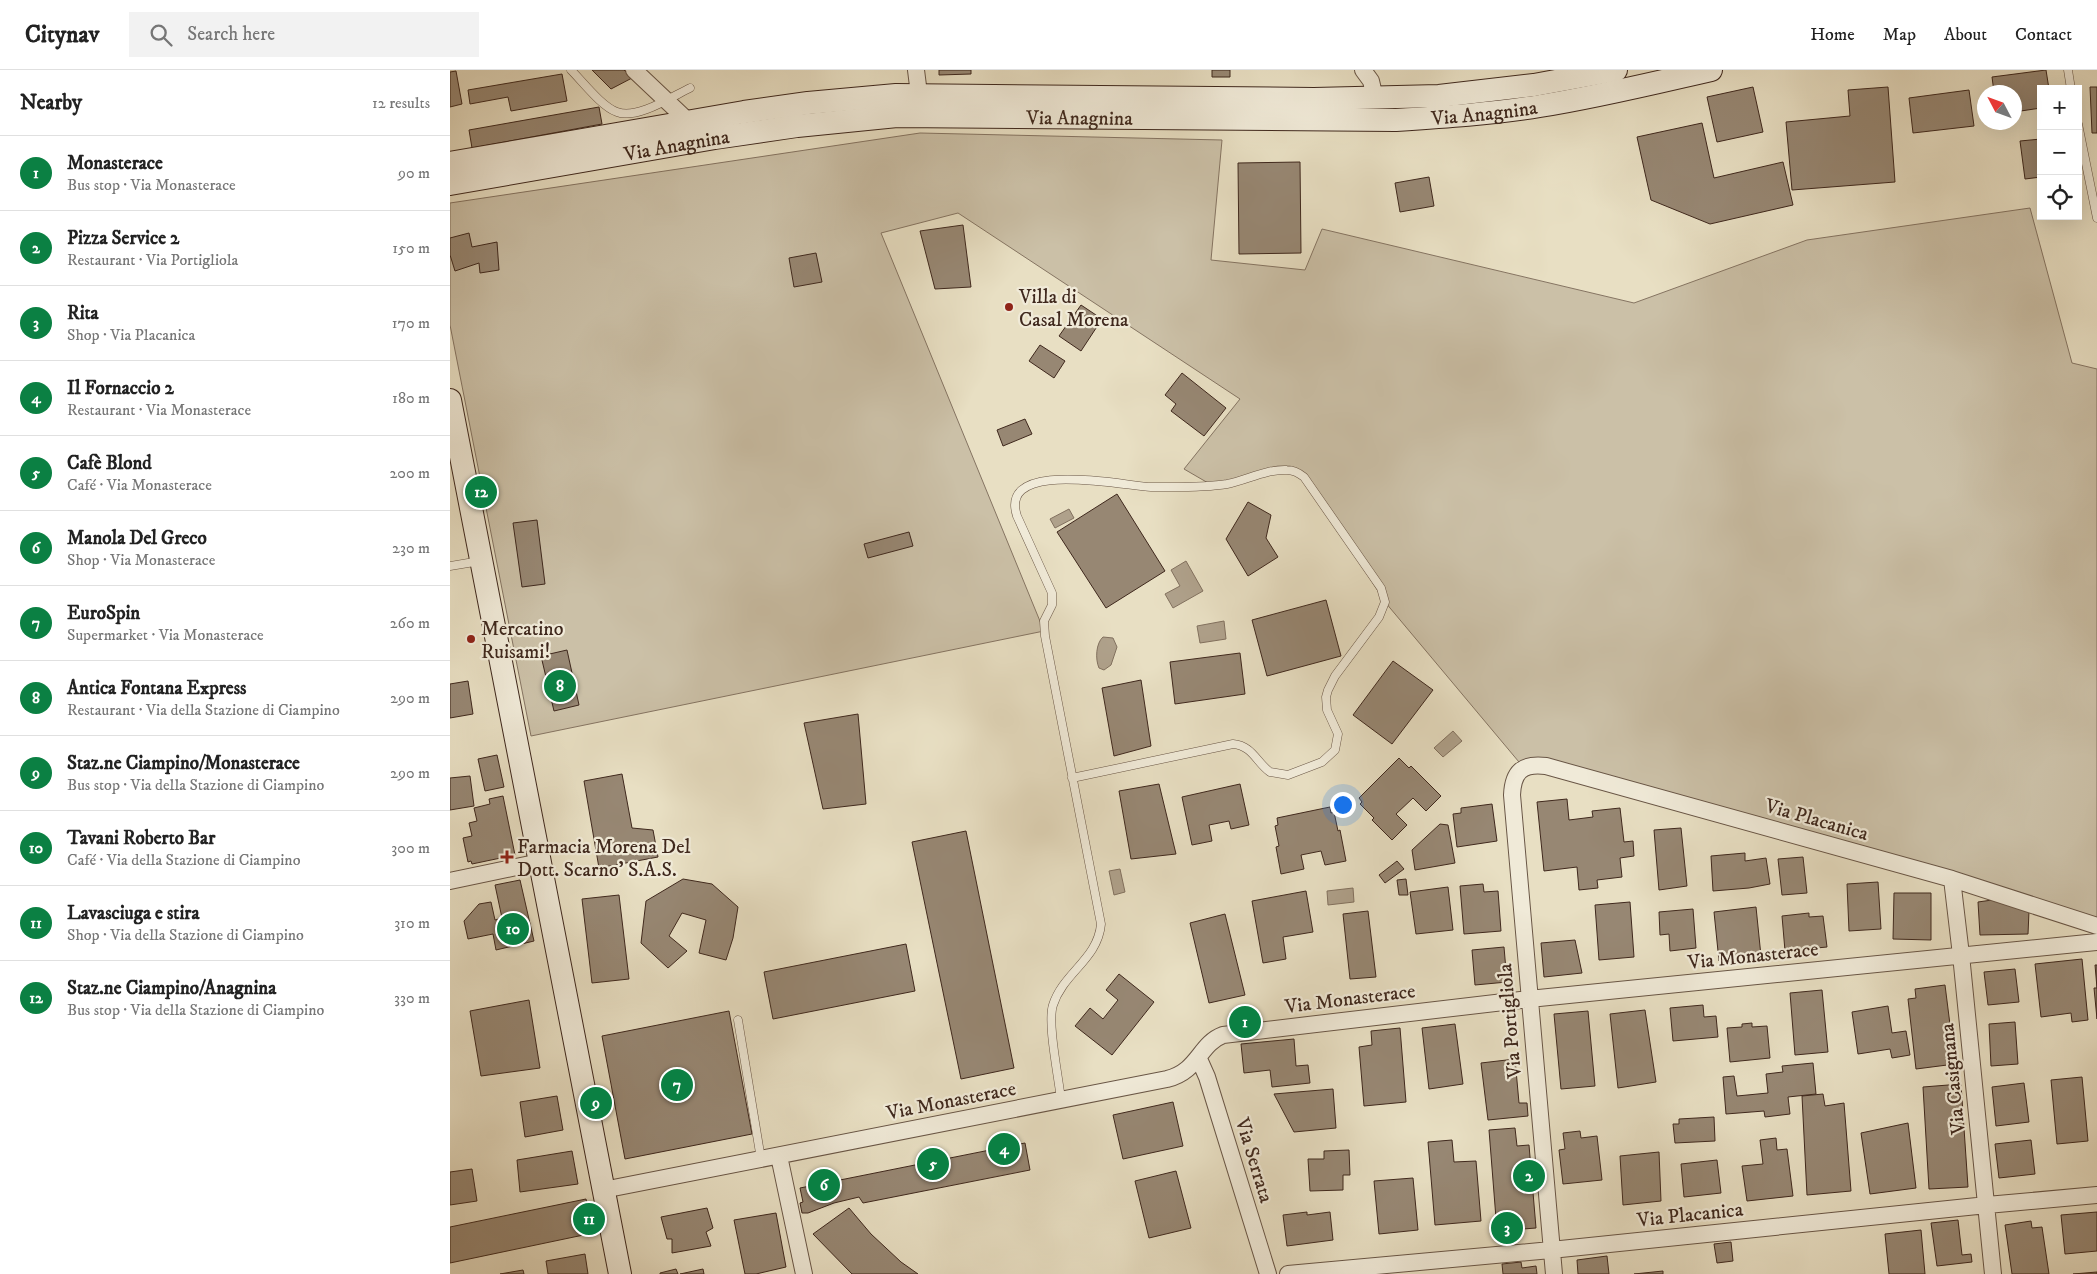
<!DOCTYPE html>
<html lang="en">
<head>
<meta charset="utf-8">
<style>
  :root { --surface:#fff; --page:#f2f2f2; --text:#222; --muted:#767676; --line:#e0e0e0; --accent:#0b8043 }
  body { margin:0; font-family:"IM FELL DW Pica",serif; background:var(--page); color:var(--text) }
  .controls { position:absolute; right:15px; top:15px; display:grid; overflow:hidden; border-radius:0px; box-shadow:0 5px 20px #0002 }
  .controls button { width:45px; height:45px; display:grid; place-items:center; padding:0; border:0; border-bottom:1px solid var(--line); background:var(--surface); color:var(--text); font:25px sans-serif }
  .compass { position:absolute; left:1527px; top:15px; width:45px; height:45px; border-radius:50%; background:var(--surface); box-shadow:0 5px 20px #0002; rotate:311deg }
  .you { position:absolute; left:892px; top:734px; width:18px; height:18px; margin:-12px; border:4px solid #fff; border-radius:50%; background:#1a73e8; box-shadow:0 0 0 8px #1a73e833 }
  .badge { display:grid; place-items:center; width:32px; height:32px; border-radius:50%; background:var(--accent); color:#fff; font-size:16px; font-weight:700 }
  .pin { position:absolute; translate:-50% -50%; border:2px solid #fff; box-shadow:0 1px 5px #0006 }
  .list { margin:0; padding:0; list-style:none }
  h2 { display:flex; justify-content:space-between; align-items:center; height:65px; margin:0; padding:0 20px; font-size:21px }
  h2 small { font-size:16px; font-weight:400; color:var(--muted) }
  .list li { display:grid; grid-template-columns:32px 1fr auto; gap:15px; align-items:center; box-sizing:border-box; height:75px; padding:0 20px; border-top:1px solid var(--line) }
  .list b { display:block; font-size:19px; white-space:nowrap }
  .list p { margin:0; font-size:16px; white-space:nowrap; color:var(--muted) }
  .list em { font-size:16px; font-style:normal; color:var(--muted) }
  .icon { flex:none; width:28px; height:28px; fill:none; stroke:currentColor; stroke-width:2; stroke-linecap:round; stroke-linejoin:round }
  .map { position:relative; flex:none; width:1647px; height:1204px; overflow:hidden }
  header { display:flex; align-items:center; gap:30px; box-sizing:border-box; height:70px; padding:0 25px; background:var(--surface); border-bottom:1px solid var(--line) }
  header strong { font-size:24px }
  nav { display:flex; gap:28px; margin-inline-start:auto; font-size:18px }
  .search { width:350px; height:45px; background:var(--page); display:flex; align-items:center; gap:12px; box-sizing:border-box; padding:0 18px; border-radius:0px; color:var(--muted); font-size:19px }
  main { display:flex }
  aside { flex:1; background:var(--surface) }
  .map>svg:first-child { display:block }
  .green { fill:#cbc0a7; stroke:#857462 }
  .water { fill:#afa18b; stroke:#82715f }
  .building { fill:#978773; stroke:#3f281d }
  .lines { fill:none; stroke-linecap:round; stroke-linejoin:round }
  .lane-casing { stroke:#695646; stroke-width:9 }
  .street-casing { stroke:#695646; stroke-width:18 }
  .secondary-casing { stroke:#3f281d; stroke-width:24 }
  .lane { stroke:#f0ead8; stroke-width:8 }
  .street { stroke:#f0ead8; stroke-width:16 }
  .secondary { stroke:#f0ead8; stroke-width:22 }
  .poi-dot { fill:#8f2418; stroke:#f0ead8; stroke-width:2 }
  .labels { text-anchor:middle; stroke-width:4.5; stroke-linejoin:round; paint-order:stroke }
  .street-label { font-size:20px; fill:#3f281d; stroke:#f0ead8 }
  .poi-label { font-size:20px; fill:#3f281d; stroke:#f0ead8; text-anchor:start }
</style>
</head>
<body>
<header>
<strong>Citynav</strong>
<div class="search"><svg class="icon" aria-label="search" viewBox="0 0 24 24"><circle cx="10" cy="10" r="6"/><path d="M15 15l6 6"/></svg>Search here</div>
<nav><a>Home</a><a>Map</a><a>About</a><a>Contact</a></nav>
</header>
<main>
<aside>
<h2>Nearby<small>12 results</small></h2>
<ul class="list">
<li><span class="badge">1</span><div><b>Monasterace</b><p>Bus stop · Via Monasterace</p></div><em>90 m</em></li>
<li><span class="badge">2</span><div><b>Pizza Service 2</b><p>Restaurant · Via Portigliola</p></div><em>150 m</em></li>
<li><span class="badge">3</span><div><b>Rita</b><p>Shop · Via Placanica</p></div><em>170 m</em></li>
<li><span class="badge">4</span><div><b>Il Fornaccio 2</b><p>Restaurant · Via Monasterace</p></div><em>180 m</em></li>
<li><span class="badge">5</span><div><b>Cafè Blond</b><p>Café · Via Monasterace</p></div><em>200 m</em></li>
<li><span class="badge">6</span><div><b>Manola Del Greco</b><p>Shop · Via Monasterace</p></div><em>230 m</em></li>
<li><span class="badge">7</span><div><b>EuroSpin</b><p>Supermarket · Via Monasterace</p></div><em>260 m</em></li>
<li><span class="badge">8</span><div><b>Antica Fontana Express</b><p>Restaurant · Via della Stazione di Ciampino</p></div><em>290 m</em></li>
<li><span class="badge">9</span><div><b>Staz.ne Ciampino/Monasterace</b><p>Bus stop · Via della Stazione di Ciampino</p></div><em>290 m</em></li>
<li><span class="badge">10</span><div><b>Tavani Roberto Bar</b><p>Café · Via della Stazione di Ciampino</p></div><em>300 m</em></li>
<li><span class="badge">11</span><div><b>Lavasciuga e stira</b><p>Shop · Via della Stazione di Ciampino</p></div><em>310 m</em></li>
<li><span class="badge">12</span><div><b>Staz.ne Ciampino/Anagnina</b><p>Bus stop · Via della Stazione di Ciampino</p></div><em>330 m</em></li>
</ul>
</aside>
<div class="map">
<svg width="1647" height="1204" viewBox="0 0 1647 1204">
  <rect width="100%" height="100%" fill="#e8dfc3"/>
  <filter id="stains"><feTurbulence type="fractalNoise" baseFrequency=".004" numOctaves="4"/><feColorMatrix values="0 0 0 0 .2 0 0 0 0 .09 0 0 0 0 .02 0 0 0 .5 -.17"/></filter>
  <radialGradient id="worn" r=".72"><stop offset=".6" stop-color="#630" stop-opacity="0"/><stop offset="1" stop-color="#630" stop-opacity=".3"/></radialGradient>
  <path class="green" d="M470,63L772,70L761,190L855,200L872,159L1184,233L1357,170L1580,138L1622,293L1647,299V856L1074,698L935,532L857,411L842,400L765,417L734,399L790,329L508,143L431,163L594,561L81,666L0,255V133Z"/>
  <path class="water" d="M619,439L624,448L605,458L600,449Z
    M736,491L753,521L723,538L715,524L730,516L721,500Z
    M774,551L776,569L750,573L747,556Z
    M653,567L663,568L667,577L661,595L654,600L649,598C645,589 646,573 653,567Z
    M1003,661L1012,671L993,687L984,678Z
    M670,799L675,822L664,825L659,801Z
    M903,818L904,832L878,835L877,821Z"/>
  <path class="building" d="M142,0H174L182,8L161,19Z
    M489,0H521V4L489,5Z
    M762,0H780V7H762Z
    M1596,0L1599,19H1591V38L1564,42V22H1544L1542,7Z
    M6,1L12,34L0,37V2Z
    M112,4L117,31L61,41L58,27L20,34L18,20Z
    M1303,17L1313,62L1267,72L1257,27Z
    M1438,17L1445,112L1342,120L1336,52L1400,46L1398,20Z
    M1640,17H1647V63H1642Z
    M1519,20L1524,56L1463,63L1459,28Z
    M149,37L152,54L22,78L19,60Z
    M1252,53L1264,108L1333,92L1343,135L1260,154L1201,130L1187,67Z
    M1591,69V107L1575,109L1570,71Z
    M850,92L851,183L789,184L788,93Z
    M979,107L984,136L950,142L945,113Z
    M513,155L521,217L485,219L470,161Z
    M19,163L22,177L47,172L49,200L30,203L29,193L5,201L0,185V168Z
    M366,183L372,212L344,217L339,188Z
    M631,235L652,249L631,281L609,266Z
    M590,275L615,291L604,308L579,291Z
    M732,303L776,338L754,366L721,341L726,334L715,325Z
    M575,349L582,364L553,376L547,360Z
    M667,424L715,501L656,538L607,462Z
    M798,432L821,445L816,468L828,487L798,506L776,469Z
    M87,450L95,514L72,517L63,453Z
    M459,462L463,476L418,488L414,474Z
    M876,530L891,586L817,606L802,550Z
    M117,580L129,635L104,641L91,586Z
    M790,583L795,624L725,634L720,592Z
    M943,591L983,620L942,674L903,645Z
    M691,610L701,676L664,686L652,618Z
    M18,611L23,644L0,648V614Z
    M408,644L416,734L373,739L354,653Z
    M47,685L54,717L35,721L28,689Z
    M949,688L959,698L961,696L991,726L976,741L963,728L946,744L957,755L942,770L922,750L924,748L910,734L912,732L909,728Z
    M172,704L182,758L203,760L208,787L149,798L134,711Z
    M20,706L24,736L0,740V708Z
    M709,714L726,784L681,789L669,721Z
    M790,714L799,755L781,759L779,751L759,755L762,771L742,775L732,727Z
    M53,726L65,785L22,794L21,791L18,792L13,768L22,766L19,753L27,751L24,738L40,734L39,729Z
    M1117,729L1119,750L1143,747L1142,741L1170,738L1174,772L1183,771L1184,786L1170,788L1172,807L1147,810L1148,818L1129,820L1127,797L1094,801L1087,732Z
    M1042,734L1047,771L1007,777L1003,744L1011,743V738Z
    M880,737L881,743L884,742L888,761L890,760L896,791L875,795L871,781L851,785L854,799L831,804L826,777L829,776L825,756L828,755L827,748Z
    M990,754L998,755L1005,793L965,800L962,780Z
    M1231,758L1237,816L1209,820L1204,760Z
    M516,761L564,998L511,1009L462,772Z
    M1295,783V791L1316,788L1320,814L1299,818L1263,821L1261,786Z
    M1353,787L1357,823L1332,825L1328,789Z
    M947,791L954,799L935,813L929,805Z
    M233,809L262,814L288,837L283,868L276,890L249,883L256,850L232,843L219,866L237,881L218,898L191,873L196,831Z
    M956,809L958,825H949L947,810Z
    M70,810L84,871L46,880L43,864L18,869L14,851L29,834L41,832L45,850L52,848L45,815Z
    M1428,812L1431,859L1399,861L1397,814Z
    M1033,814L1034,822L1048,821L1051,861L1014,864L1010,816Z
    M998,817L1003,860L966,864L960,822Z
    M856,821L863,862L833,867L836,889L813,893L802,831Z
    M1444,823H1481V870L1443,869Z
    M169,825L179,909L142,913L132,829Z
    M1549,829L1579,841L1578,864L1530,865L1528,832Z
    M1180,832L1184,887L1149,890L1145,835Z
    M1306,837L1311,886L1269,891L1264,842Z
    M1243,839L1246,878L1220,881L1219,864L1210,865L1209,842Z
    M918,841L926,907L900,909L893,844Z
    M1359,843V847L1373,846L1377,877L1335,881L1332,846Z
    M775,844L795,925L759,933L740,853Z
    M1125,870L1132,903L1094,907L1091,873Z
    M456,874L465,921L323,949L314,902Z
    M1054,877L1057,912L1025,915L1022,880Z
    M1632,889L1638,950L1622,952L1621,943L1591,947L1585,894Z
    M1645,895H1647V949L1644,918H1647Z
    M1565,899L1569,932L1538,935L1534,902Z
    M669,904L704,932L662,985L625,956L640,938L653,949L668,930L656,920Z
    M1495,915L1505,994L1466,999L1458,929L1466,928L1465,919Z
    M1372,920L1378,982L1345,985L1340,923Z
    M79,930L90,998L31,1006L20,941Z
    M1253,935L1254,947L1266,946L1268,967L1223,971L1220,938Z
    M1438,936L1442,963L1456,961L1460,985L1442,988L1440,979L1408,984L1402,942Z
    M1195,940L1206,1012L1168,1018L1160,944Z
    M279,941L302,1064L175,1089L152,966Z
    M1138,941L1145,1016L1111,1019L1104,944Z
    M1565,952L1568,994L1541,996L1539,954Z
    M1302,953V957L1317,956L1320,988L1280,992L1277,958L1292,957V954Z
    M1005,954L1013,1014L979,1019L972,958Z
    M950,958L956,1032L914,1036L909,977L922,975L921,961Z
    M844,969L846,996L858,995L860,1013L822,1017L820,1000L794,1003L791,974Z
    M1065,989L1069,1033H1077L1078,1046L1038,1050L1031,993Z
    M1363,993L1366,1024L1338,1027L1340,1044L1315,1047L1314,1041L1276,1044L1273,1007L1284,1006L1287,1026L1318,1023L1316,1004L1333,1002L1332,996Z
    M1632,1007L1638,1071L1607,1074L1601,1010Z
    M1574,1013L1579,1052L1546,1056L1542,1017Z
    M1511,1014L1518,1117L1479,1119L1473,1017Z
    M883,1019L886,1058L844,1062L824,1024Z
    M1373,1024L1375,1036L1394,1033L1401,1121L1357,1125L1352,1026Z
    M107,1026L113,1060L75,1067L70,1032Z
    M723,1032L733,1076L673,1089L663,1045Z
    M1264,1047L1265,1071L1225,1073L1223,1054H1229V1049Z
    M1458,1053L1466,1118L1420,1124L1411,1063Z
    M1065,1058L1067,1076L1079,1075L1086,1158L1047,1161L1039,1060Z
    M1130,1061L1131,1068L1147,1066L1152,1110L1113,1114L1109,1080L1115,1079L1113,1063Z
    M1326,1068L1327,1080L1337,1079L1343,1126L1297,1131L1292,1096L1313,1094L1310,1070Z
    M1002,1070L1004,1092L1026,1091L1031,1151L985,1155L978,1072Z
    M1581,1070L1585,1104L1549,1108L1545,1074Z
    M575,1073L580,1100L413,1133L409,1127L384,1133L358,1143H352L350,1133L353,1132L350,1118Z
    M899,1080L900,1105H893V1120L860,1121L858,1089H874V1081Z
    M122,1081L128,1114L70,1122L67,1090Z
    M1209,1082L1211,1131L1173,1135L1170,1086Z
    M1267,1090L1271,1123L1234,1127L1231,1094Z
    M22,1099L27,1131L0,1135V1102Z
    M726,1101L741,1158L699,1168L685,1111Z
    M963,1108L968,1160L929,1164L924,1111Z
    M136,1129L143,1163L0,1193V1157Z
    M257,1138L263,1158L256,1162L261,1176L222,1183V1169H217L211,1147Z
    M399,1138L421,1164L451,1192L468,1204H402L363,1164Z
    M857,1142V1145L880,1142L883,1170L837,1176L833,1145Z
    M1647,1142V1181L1615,1184L1611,1145Z
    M326,1143L336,1197L306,1204H295L284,1150Z
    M1508,1150L1512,1185L1521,1184L1522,1192L1487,1196L1481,1153Z
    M1581,1151L1582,1158L1592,1157L1599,1204H1562L1555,1155Z
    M1471,1160L1475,1204H1439L1435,1164Z
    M1281,1172L1283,1191L1267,1193L1264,1174Z
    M135,1184L138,1204H98L96,1191Z
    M1157,1186L1159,1204H1128L1127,1190Z
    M1071,1192L1072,1198L1086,1196L1087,1204H1053L1052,1194Z
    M226,1199L228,1204H210V1203Z
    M253,1199L254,1204H230Z
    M73,1200L74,1204H50Z
    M1213,1201V1204H1184Z
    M1647,1202V1204H1623Z"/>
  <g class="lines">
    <defs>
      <path id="lane" d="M121,0C133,12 152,37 167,42C187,50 223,26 240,18
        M1618,0L1621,19
        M1628,54L1647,148
        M0,496L30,491
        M288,950L311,1089
        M611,1030C609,1009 597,953 603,935C613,903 648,889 651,854L595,566L594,551L602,535V523L567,446C548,388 674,416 701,417C726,417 753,418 777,414C797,410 816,399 837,400C844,400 849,403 854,407L931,518L935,532L929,547L885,606L878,620L876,627L877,640L888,664L885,680L872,692L838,705L820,702C806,692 803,676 783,674L622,708"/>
      <path id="street" d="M184,0L238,51
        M913,0L921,11L925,28
        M462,32L469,24L466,0
        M1502,809L1511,885L1543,1204
        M0,811L90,792
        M749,989L757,1007L818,1204
        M329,1086L354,1204
        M153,1120L717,1009C749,1001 749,974 773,965L1079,929L1647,872
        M838,1204L1101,1180L1537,1135L1647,1125
        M1104,1204L1062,725C1063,702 1072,693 1096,696L1502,809L1647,856"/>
      <g id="secondary">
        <path d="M0,93L294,42L358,33L446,25L864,29L989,26L1084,15L1166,0"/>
        <path id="s1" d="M0,114L265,68L347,56L447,46L946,50C994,47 1042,44 1090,36C1147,27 1204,13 1261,0"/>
        <path d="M0,330L170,1204"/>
      </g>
    </defs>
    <use href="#lane" class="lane-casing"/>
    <use href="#street" class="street-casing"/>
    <use href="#secondary" class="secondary-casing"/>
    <use href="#lane" class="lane"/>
    <use href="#street" class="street"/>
    <use href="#secondary" class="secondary"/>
  </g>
  <g class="poi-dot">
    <circle cx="559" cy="237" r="5"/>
    <circle cx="21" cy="569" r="5"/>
    <path d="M54.5 779.5h5v5h5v5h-5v5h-5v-5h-5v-5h5z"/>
  </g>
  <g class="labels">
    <g class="street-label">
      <text dy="7" stroke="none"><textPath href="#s1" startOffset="1040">Via Anagnina</textPath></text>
      <text dy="7" stroke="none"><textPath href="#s1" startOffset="635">Via Anagnina</textPath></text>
      <text dy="7" stroke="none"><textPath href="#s1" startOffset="230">Via Anagnina</textPath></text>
      <text transform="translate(1367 749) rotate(16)" y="7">Via Placanica</text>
      <text transform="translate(1303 885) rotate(-6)" y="7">Via Monasterace</text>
      <text transform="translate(900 928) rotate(-7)" y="7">Via Monasterace</text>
      <text transform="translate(1059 951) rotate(-95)" y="7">Via Portigliola</text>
      <text transform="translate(1502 1009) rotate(-96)" y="7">Via Casignana</text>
      <text transform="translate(501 1030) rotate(-11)" y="7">Via Monasterace</text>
      <text transform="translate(805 1090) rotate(73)" y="7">Via Serrata</text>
      <text transform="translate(1240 1144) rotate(-6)" y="7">Via Placanica</text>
    </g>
    <g class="poi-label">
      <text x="569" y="233">Villa di<tspan x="569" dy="23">Casal Morena</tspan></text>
      <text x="31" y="565">Mercatino<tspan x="31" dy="23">Ruisami!</tspan></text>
      <text x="67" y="783">Farmacia Morena Del<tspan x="67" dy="23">Dott. Scarno' S.A.S.</tspan></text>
    </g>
  </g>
  <rect width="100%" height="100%" filter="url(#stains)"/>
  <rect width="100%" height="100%" fill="url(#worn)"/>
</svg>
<div class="controls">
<button>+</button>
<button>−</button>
<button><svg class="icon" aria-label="locate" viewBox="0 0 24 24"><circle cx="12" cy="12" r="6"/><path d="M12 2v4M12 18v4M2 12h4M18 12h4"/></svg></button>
</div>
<svg class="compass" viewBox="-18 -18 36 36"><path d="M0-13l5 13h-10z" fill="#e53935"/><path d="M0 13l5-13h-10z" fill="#767676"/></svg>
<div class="you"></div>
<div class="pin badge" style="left:795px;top:952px">1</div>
<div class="pin badge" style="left:1079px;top:1106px">2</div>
<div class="pin badge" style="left:1057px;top:1158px">3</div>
<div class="pin badge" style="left:554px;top:1079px">4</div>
<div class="pin badge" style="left:483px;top:1094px">5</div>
<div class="pin badge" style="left:374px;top:1115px">6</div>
<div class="pin badge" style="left:227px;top:1015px">7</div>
<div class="pin badge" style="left:110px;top:616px">8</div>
<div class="pin badge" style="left:146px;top:1033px">9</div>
<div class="pin badge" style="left:63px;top:859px">10</div>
<div class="pin badge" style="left:139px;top:1149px">11</div>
<div class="pin badge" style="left:31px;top:422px">12</div>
</div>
</main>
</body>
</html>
